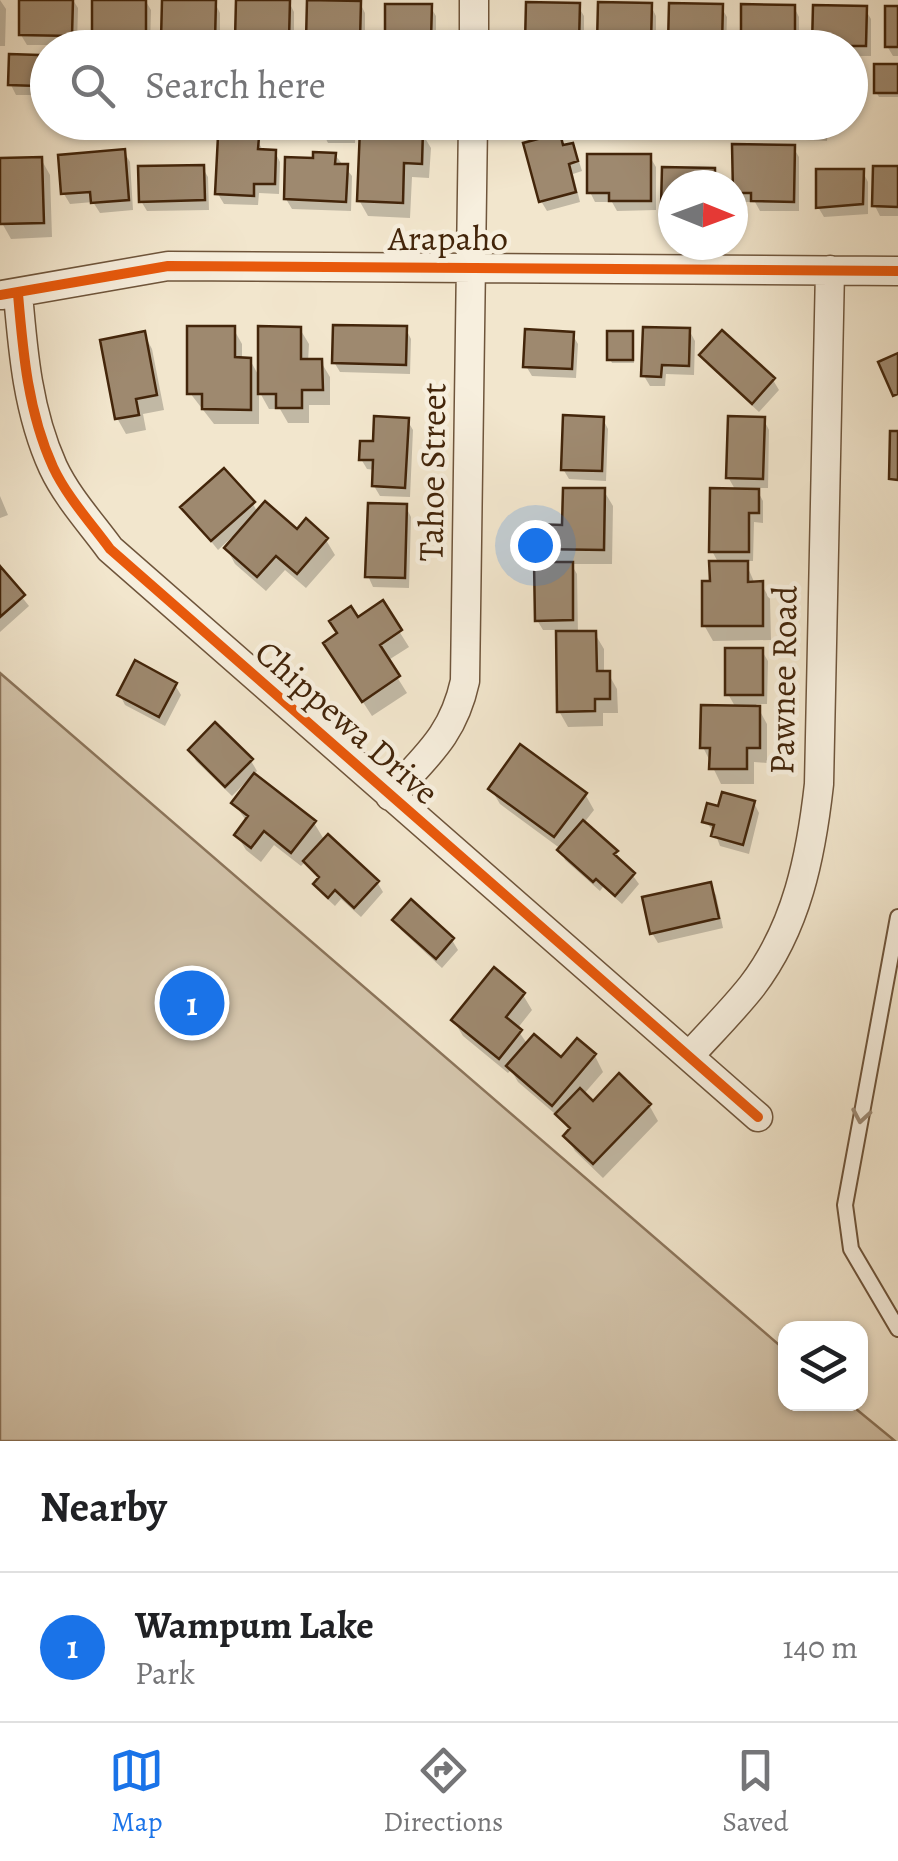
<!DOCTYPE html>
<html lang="en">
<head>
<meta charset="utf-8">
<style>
  :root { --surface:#fff; --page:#f6f6f6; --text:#202124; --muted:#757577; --line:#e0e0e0; --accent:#1a73e8 }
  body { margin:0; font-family:Alegreya,serif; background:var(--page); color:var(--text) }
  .controls { position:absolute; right:30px; bottom:30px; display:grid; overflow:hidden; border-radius:20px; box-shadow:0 2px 8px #0004 }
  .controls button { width:90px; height:90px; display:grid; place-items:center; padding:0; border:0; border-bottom:2px solid var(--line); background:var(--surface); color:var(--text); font:50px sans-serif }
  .compass { position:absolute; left:658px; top:170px; width:90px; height:90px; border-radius:50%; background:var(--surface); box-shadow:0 2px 8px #0004; rotate:91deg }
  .you { position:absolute; left:535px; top:545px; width:35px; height:35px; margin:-25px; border:8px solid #fff; border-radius:50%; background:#1a73e8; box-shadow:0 0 0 15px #1a73e833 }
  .badge { display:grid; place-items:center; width:65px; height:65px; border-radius:50%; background:var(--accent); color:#fff; font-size:32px; font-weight:700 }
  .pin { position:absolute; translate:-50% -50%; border:5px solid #fff; box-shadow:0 2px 10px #0006 }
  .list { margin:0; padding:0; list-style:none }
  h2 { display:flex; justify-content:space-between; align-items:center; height:130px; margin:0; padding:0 40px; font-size:42px }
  h2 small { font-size:32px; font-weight:400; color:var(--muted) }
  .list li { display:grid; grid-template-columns:65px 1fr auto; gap:30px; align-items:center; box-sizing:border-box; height:150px; padding:0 40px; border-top:2px solid var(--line) }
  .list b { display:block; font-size:38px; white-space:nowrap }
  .list p { margin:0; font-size:32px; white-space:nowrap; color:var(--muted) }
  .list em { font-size:32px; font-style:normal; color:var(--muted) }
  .icon { flex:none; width:55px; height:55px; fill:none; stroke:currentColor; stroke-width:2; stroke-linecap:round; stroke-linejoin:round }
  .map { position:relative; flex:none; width:898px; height:1441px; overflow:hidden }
  .search { position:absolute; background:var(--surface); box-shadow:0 2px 8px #0004; left:30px; right:30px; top:30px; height:110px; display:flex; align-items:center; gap:25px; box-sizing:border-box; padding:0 35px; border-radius:55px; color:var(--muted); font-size:38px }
  .sheet { height:280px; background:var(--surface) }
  nav { display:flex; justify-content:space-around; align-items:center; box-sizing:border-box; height:140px; border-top:2px solid var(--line); background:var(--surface); font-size:28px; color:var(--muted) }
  nav a { display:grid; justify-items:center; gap:5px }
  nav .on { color:var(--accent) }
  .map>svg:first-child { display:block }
  .green { fill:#d4c5ac; stroke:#8c755b; stroke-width:2.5 }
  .shadow { fill:#0003 }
  .building { fill:#9e896f; stroke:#43250a; stroke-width:2.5 }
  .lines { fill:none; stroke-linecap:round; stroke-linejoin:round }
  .lane-casing { stroke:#6f553b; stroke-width:18 }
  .street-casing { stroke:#6f553b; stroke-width:31 }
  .lane { stroke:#f7efde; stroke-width:14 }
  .street { stroke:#f7efde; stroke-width:28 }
  .cycleway-casing { stroke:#f7efde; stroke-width:16 }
  .cycleway { stroke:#e8590c; stroke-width:10 }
  .oneway { stroke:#9d8a74 }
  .labels { text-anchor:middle; stroke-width:9; stroke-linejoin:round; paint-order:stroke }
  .street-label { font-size:35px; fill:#43250a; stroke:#f7efde }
</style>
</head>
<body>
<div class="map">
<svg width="898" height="1441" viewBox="0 0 898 1441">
  <rect width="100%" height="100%" fill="#f2e6cd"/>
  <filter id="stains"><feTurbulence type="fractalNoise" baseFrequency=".002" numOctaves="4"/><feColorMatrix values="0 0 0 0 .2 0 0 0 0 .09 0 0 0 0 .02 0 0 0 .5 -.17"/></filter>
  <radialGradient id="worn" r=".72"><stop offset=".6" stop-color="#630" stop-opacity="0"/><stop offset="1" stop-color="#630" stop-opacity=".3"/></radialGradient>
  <path class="green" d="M0,673L785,1350L786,1404H850L895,1441H0Z"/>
  <path class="shadow" d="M0,0L6,9L5,46H0Z
    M22,0H73L78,8L77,45H27L21,35Z
    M95,0H145L151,10L150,47L100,46L94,36Z
    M289,2L294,12V48H243L238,38Z
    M215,3L220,13V48H169L164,39Z
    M360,3L365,13V48H314L309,40Z
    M430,6L436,16V48H392L387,39Z
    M578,6L584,16V48H531L528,42Z
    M651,6L656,16V48H603L600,42Z
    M721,7L727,17L726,48H673L671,43Z
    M794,7L799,17V48H746L743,44Z
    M865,9L871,19V56H850V48H816L815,45Z
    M898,9V56H893L887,46Z
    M37,57L43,68V95H16L11,85Z
    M898,67V97H879L876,92Z
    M323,122H356L355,143H328L323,133Z
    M380,122H405L410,132L422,133L431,148L429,178L412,177L410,218L368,216L359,200Z
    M699,122H724V139L702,138Z
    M803,122H828L827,141L805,140Z
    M559,136L566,147L572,146L577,155L582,171L573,174L580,202L547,211L541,201Z
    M257,140L264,152H275L280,162L279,194L259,193L258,205L224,204L218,194Z
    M793,147L799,157V211H760L755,202H740L734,192Z
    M124,152L130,162L133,210L100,213L93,202L70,204L64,194Z
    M335,155L352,176L351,211L292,209L286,199L315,161Z
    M650,157L656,167V210L617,211L612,202H595L590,192Z
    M41,159L50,175L52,237L11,239L2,223L0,208V160Z
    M202,167L208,177L209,210L147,211L141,201Z
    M664,169L714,170L719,185H673V217H669L663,207Z
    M898,169V216H880L875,206Z
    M863,172L868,182V214L824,217L818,207Z
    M233,328L242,344V360H250L260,378L300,329L309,344L308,362H321L330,377V405H309V423H288L280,409H269L259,391V424H214L190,393Z
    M406,329L411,339L410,374L340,372L334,362Z
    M689,330L695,341L694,375L666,374L665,386H650L644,376Z
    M632,333L634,363H612L610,359Z
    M144,334L152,349L164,410L143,414L146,430L126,434L117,418Z
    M572,334L578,344L576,378L532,376L526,366Z
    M702,355L773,380L779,390L759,412L708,365Z
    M603,419L608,429L606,481L569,479L563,469Z
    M407,420L413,430L410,497L380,496L374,486L375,470L367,469L361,459L375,444Z
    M764,420L769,430L768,488H756L763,501V523L754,522L753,561H745L755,584H761L770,599L771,640L713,641L704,625L719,564L712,551L736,491L728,477Z
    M604,491L613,506L612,564H571L577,574L578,634H595L604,649V673H608L617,689L618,713H603V726L568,727L559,711V630H543L537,620L547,564L538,548Z
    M0,496L8,515L0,518Z
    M253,504L258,513L297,532L326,540L335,555L306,588L285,570L266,591L235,564L227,549L235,539L232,537L218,550L184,508Z
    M406,507L411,517L409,588L373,587L368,576Z
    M0,570L29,606L0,632Z
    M382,604L409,647L387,661L407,693L372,716L335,659L357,620Z
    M762,651L768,661L767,704H756L767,724V763L754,762V784H721L703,747L736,708L728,694Z
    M175,685L181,695L165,726L125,705L120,695Z
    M191,751L251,761L257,771L253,775L314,823L325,841L377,882L383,892L361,917L341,899L335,906L322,894L316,884L320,879L306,861L301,866L274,845L261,862L246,850L237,835L247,822L234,803L250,783L247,781L232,796L196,761Z
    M491,789L585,794L594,810L583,824L616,853L639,884L622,904L603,887L600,891L565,860L561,849L500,804Z
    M754,803L759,813L749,854L720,846L715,833L705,821L720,809Z
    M710,885L716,895L723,928L658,943L652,933Z
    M411,902L452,940L458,950L442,968L401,930L395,920Z
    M523,995L532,1010L517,1029L528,1045L561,1061L578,1042L595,1056L603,1072L583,1095L593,1104L649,1105L658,1121L603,1178L575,1151L566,1136L570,1132L561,1119L518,1082L511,1070L508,1073L463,1036L454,1021Z"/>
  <path class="building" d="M19,0H73L72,36L19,35Z
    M92,0H146V38L92,37Z
    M162,0H216L215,41L161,40Z
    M236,0H290L289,40L235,39Z
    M307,0L361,1L360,41L306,40Z
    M526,2L580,3L579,44L525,43Z
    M598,2L652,3L651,43H597Z
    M669,3L723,4L722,45L668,44Z
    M385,4H432L431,40H385Z
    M741,4L795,5V45L741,44Z
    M813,5L867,6L866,46H812Z
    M885,6H898V47H885Z
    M9,54L39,55L38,86L8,85Z
    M874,64H898V93H874Z
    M320,122H351V134L320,133Z
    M378,122H403V129L423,130L422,164L404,163L403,203L357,201L360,128L377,129Z
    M697,122H723V135H697Z
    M800,122H827L826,137H800Z
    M560,133L563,145L573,143L578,161L569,164L576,192L539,202L523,143Z
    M218,136L259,137L258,149L276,150L275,184H254V196L215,194Z
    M732,144L795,145L794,202L751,201V193H733Z
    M125,149L129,200L91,203L90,192L61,194L58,155Z
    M313,152L336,153L335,164H348L346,202L284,199L285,157L313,158Z
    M587,154H651V201H609V193H587Z
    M42,157L44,223L0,224V158Z
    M204,165L205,200L139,202L138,166Z
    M873,166H898V207L872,206Z
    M662,167L715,168V185H673V208L661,207Z
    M816,169H864L863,204L816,208Z
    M333,325L407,326L406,365L332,363Z
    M187,326H235V357L251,358V410L202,409V394H187Z
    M258,326L301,327V359H322L323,390H302V408H276V394H258Z
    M643,327L690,328L689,366L662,365L661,377L641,376Z
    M525,329L574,332L572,369L523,367Z
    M722,330L775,378L752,404L699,355Z
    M145,331L157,395L136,399L139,415L115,419L100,340Z
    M607,331H633V360H607Z
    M898,353V394L893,396L878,362Z
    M563,415L604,417L602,471L561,470Z
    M374,416L409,418L405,488L372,486L373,460H359L360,441H373Z
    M728,416L765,417L763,479L726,478Z
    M890,431H898V480L889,479Z
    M224,468L255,502L211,541L180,507Z
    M563,488H605L604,550L536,549V524L562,525Z
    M710,488L759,489V513H749V552H709Z
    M265,501L297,529L306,518L328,538L297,574L276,556L257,577L224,548Z
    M368,503L407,504L405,578L365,577Z
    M709,561H748V582L763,581V626H702V581H710Z
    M534,562H573V620L535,621Z
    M0,566L25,595L0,617Z
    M383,600L402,630L380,645L400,676L362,702L323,643L337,633L329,621L351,606L358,617Z
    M556,631H596L597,671H610V699H595V711L557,712Z
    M725,648H763V695H725Z
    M135,660L177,683L159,717L117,695Z
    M701,705L760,706V748H747V769H709L710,748H700Z
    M215,722L253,759L225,787L188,750Z
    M520,744L587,793L554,837L488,789Z
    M254,773L316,821L291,853L264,831L251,848L234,835L248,816L231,803Z
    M722,792L755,801L743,845L711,836L714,825L702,822L707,803L718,806Z
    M583,820L618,851L614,854L635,873L615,896L596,879L593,882L557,850Z
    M328,834L379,881L354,908L335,890L328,898L313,884L319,877L303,861Z
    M711,882L719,918L650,934L642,897Z
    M411,899L454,938L436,959L392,920Z
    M494,967L525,993L506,1017L522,1030L499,1059L451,1020Z
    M534,1034L561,1057L577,1038L596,1054L552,1106L506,1066Z
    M619,1073L651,1104L593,1164L563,1136L570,1128L555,1114L580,1088L593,1101Z"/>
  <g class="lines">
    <defs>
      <path id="lane" d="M898,917L845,1205L851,1249L898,1329"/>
      <path id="street" d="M474,48V0
        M18,294C23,353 28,412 53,467C67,497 91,523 110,549L758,1117
        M2,295L168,266L898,271
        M390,796C426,756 453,736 465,681L473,122
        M690,1055C711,1032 733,1010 752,986C797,927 811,856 819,784L830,270"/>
    </defs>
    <use href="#lane" class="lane-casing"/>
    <use href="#street" class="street-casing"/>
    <use href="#lane" class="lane"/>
    <use href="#street" class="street"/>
    <defs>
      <path id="cycleway" d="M18,294C23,353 28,412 53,467C67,497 91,523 110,549L758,1117
        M0,295L168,266L898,271"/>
    </defs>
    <use href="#cycleway" class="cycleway-casing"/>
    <use href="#cycleway" class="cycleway"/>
  </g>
  <defs><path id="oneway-chevron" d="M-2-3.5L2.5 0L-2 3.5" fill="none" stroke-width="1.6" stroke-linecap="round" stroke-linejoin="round" transform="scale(2.5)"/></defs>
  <use class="oneway" href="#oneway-chevron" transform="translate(861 1116) rotate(100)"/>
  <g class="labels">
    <g class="street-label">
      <text x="448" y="250">Arapaho</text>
      <text transform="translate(432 472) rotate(-89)" y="12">Tahoe Street</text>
      <text transform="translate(783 680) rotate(-89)" y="12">Pawnee Road</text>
      <text transform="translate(347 722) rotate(41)" y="12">Chippewa Drive</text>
    </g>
  </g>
  <rect width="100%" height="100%" filter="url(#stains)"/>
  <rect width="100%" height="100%" fill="url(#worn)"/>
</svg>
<div class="controls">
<button><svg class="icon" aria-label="layers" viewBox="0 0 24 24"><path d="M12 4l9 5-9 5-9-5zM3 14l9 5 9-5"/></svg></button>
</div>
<svg class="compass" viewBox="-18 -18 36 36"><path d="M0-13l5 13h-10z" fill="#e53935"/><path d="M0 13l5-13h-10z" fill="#757577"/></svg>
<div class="you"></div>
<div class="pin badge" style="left:192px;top:1003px">1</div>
<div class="search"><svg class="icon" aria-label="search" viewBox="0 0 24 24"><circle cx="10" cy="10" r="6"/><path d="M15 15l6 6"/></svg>Search here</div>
</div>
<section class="sheet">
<h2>Nearby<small></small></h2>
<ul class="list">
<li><span class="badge">1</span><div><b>Wampum Lake</b><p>Park</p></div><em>140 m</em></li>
</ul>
</section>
<nav>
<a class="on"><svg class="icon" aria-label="map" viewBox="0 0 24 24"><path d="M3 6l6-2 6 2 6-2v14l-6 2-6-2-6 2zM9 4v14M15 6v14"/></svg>Map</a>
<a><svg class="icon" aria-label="directions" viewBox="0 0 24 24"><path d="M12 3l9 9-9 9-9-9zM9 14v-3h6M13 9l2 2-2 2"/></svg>Directions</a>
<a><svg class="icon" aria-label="saved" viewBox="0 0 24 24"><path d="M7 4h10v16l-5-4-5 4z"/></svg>Saved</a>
</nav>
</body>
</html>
